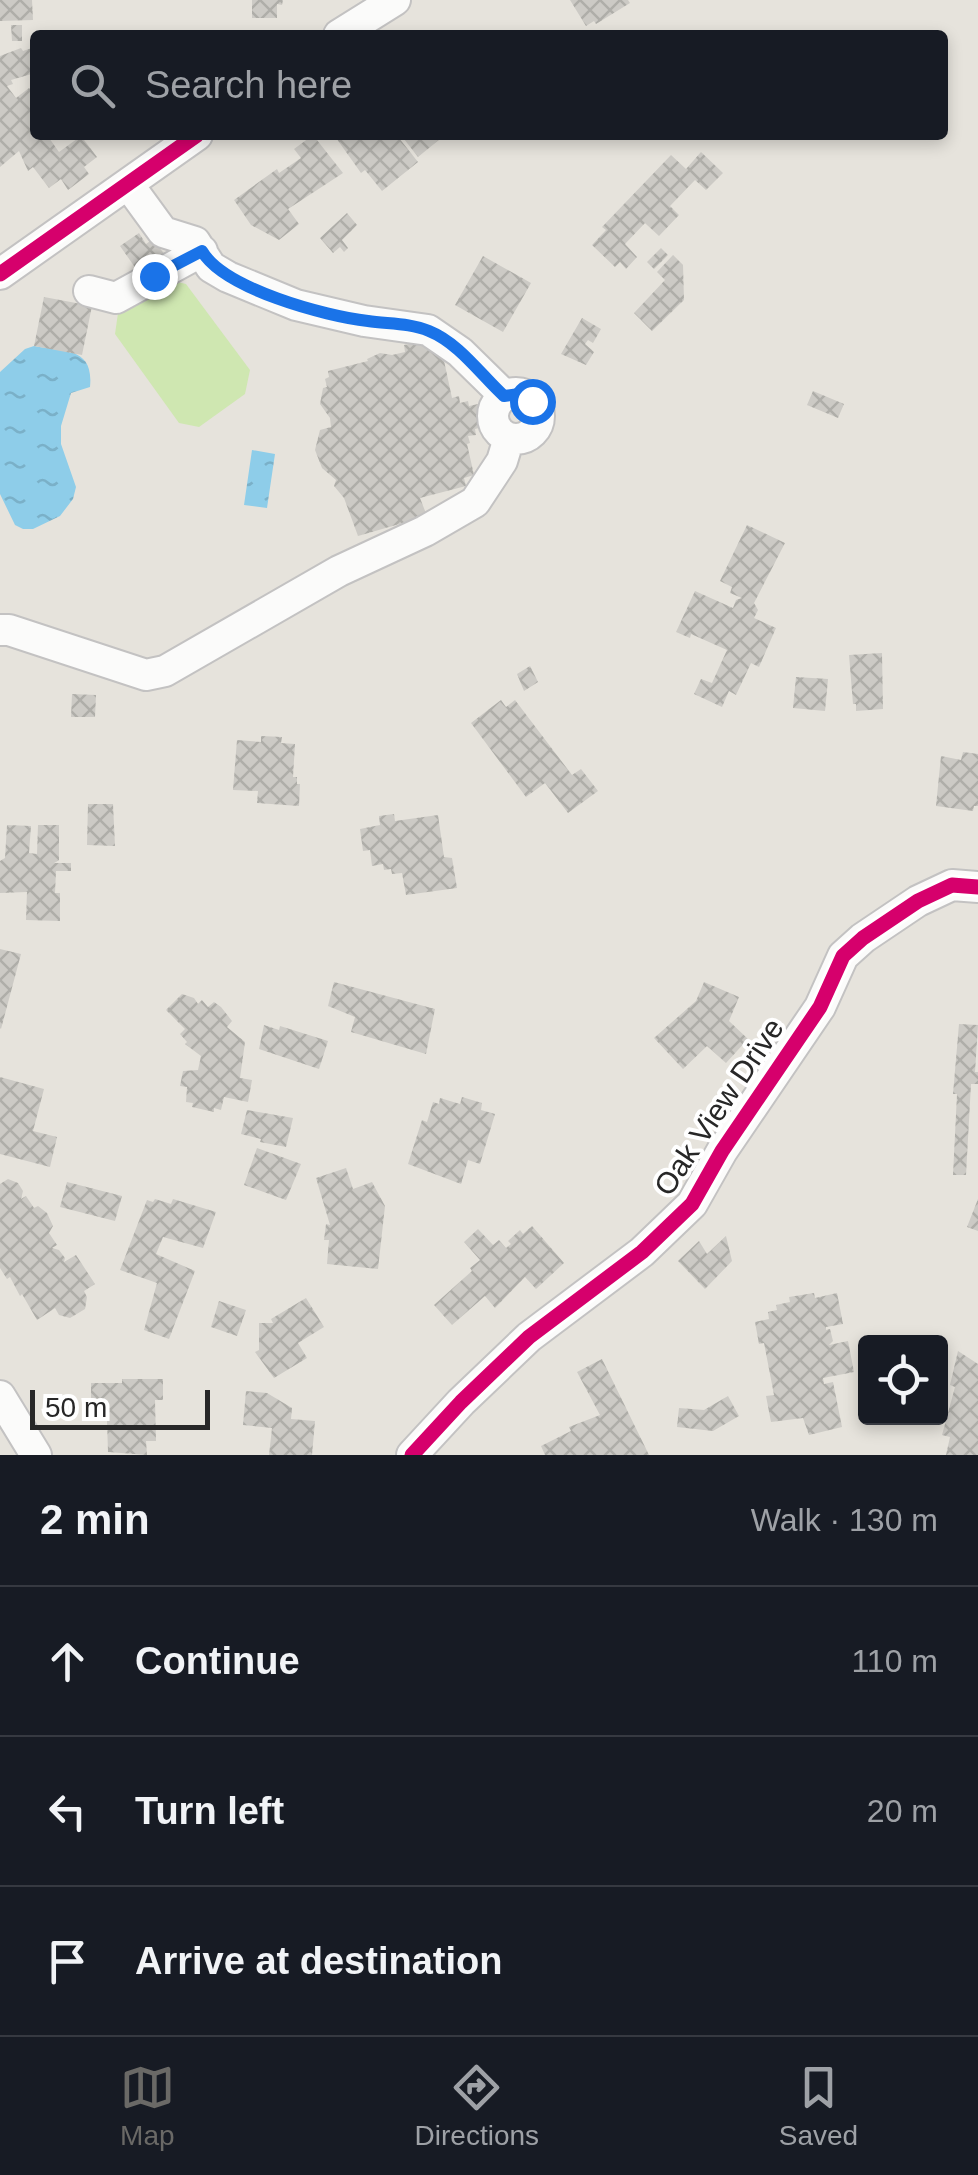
<!DOCTYPE html>
<html lang="en">
<head>
<meta charset="utf-8">
<style>
  :root { --surface:#171b24; --page:#20242c; --text:#f1f3f6; --muted:#9ea1a6; --line:#363941; --accent:#6a6966 }
  body { margin:0; font-family:Arial,sans-serif; background:var(--page); color:var(--text) }
  .controls { position:absolute; right:30px; bottom:30px; display:grid; overflow:hidden; border-radius:10px; box-shadow:0 5px 15px #0003 }
  .controls button { width:90px; height:90px; display:grid; place-items:center; padding:0; border:0; border-bottom:2px solid var(--line); background:var(--surface); color:var(--text); font:50px sans-serif }
  .scale { position:absolute; left:30px; bottom:25px; width:180px; box-sizing:border-box; padding-left:10px; border:5px solid #272727; border-top:0; font-size:28px; line-height:35px; white-space:nowrap; color:#272727; -webkit-text-stroke:8px #fff; paint-order:stroke }
  .stop { position:absolute; width:30px; height:30px; margin:-22px; border:8px solid #1a73e8; border-radius:50%; background:#fff }
  .stop.end { background:#1a73e8; border-color:#fff; box-shadow:0 2px 10px #0008 }
  .list { margin:0; padding:0; list-style:none }
  h2 { display:flex; justify-content:space-between; align-items:center; height:130px; margin:0; padding:0 40px; font-size:42px }
  h2 small { font-size:32px; font-weight:400; color:var(--muted) }
  .list li { display:grid; grid-template-columns:65px 1fr auto; gap:30px; align-items:center; box-sizing:border-box; height:150px; padding:0 40px; border-top:2px solid var(--line) }
  .list b { display:block; font-size:38px; white-space:nowrap }
  .list em { font-size:32px; font-style:normal; color:var(--muted) }
  .icon { flex:none; width:55px; height:55px; fill:none; stroke:currentColor; stroke-width:2; stroke-linecap:round; stroke-linejoin:round }
  .map { position:relative; flex:none; width:978px; height:1455px; overflow:hidden }
  .search { position:absolute; background:var(--surface); box-shadow:0 5px 15px #0003; left:30px; right:30px; top:30px; height:110px; display:flex; align-items:center; gap:25px; box-sizing:border-box; padding:0 35px; border-radius:10px; color:var(--muted); font-size:38px }
  .sheet { height:580px; background:var(--surface) }
  nav { display:flex; justify-content:space-around; align-items:center; box-sizing:border-box; height:140px; border-top:2px solid var(--line); background:var(--surface); font-size:28px; color:var(--muted) }
  nav a { display:grid; justify-items:center; gap:5px }
  nav .on { color:var(--accent) }
  .map>svg:first-child { display:block }
  .pitch { fill:#cfe7b1 }
  .water { fill:url(#water-ripples) }
  .building { fill:url(#building-cross-hatch) }
  .lines { fill:none; stroke-linecap:round; stroke-linejoin:round }
  .minor-casing { stroke:#c3c2c2; stroke-width:34 }
  .minor { stroke:#fbfbfa; stroke-width:30 }
  .cycleway-casing { stroke:#fff; stroke-width:21 }
  .cycleway { stroke:#d6006c; stroke-width:15 }
  .route { stroke:#1a73e8; stroke-width:12 }
  .labels { text-anchor:middle; stroke-width:8; stroke-linejoin:round; paint-order:stroke }
  .street-label { font-size:30px; fill:#272727; stroke:#fff }
</style>
</head>
<body>
<div class="map">
<svg width="978" height="1455" viewBox="0 0 978 1455">
  <defs>
    <pattern id="water-ripples" width="26" height="14" patternUnits="userSpaceOnUse" patternTransform="scale(2.5)"><rect width="26" height="14" fill="#8ecde9"/><path d="M2 4q2-2 4 0t4 0M15 11q2-2 4 0t4 0" fill="none" stroke="#7ab0c8"/></pattern>
    <pattern id="building-cross-hatch" width="8" height="8" patternUnits="userSpaceOnUse" patternTransform="scale(2.5)"><rect width="8" height="8" fill="#cccac5"/><path d="M0 0l8 8M0 8l8-8" fill="none" stroke="#afaea9"/></pattern>
  </defs>
  <rect width="100%" height="100%" fill="#e6e3dc"/>
  <path class="pitch" d="M165,279L186,284L250,370L245,394L199,427L179,423L115,334L118,313Z"/>
  <path class="water" d="M34,346C65,352 94,347 90,387L71,393L61,426V444L76,487L73,499L60,516L33,529H23L15,525L0,494V372L25,349Z
    M252,450L275,454L267,508L244,505Z"/>
  <path class="building" d="M0,0H32L33,20L0,21Z
    M252,0H283L282,5L277,4V18H252Z
    M570,0H628L630,3L596,24L594,21L586,26Z
    M11,25H22V41H12Z
    M35,47V73L11,80L13,84L7,86L16,98L29,88L35,94V135H47L59,152L81,136L97,157L84,167L89,174L68,190L61,179L49,188L33,167L28,171L19,151L0,167V56L21,48L23,51Z
    M313,135L343,173L288,209L299,224L279,240L251,225L234,200L277,169L279,173L301,158L294,149Z
    M334,135H403L399,138L418,162L382,191L365,170L361,173Z
    M409,135H437L440,139L418,157L404,139Z
    M701,152L723,173L706,190L695,180L670,206L679,215L659,236L645,223L625,244L637,257L626,269L620,262L615,267L592,245L606,230L602,227L671,155L686,169Z
    M347,213L357,225L342,240L348,248L344,252L340,247L333,253L320,238Z
    M139,233L146,244L153,239L165,255L139,273L120,246Z
    M661,248L668,255L654,269L647,262Z
    M673,255L683,265L684,300L652,331L634,313L665,280L657,272Z
    M483,256L531,283L503,332L455,305Z
    M44,297L92,306L82,355L34,346Z
    M582,318L601,329L593,343L588,340L585,344L594,352L586,365L561,354Z
    M433,339L443,356L452,398L459,396L460,403L468,401L469,406L478,404L483,427L475,429L476,435L468,436L470,443L467,444L474,475L464,478L466,486L420,498L427,516L358,536L344,498L334,486L336,480L322,468L315,450L320,430L331,427L330,418L320,404L323,388L327,387L325,379L329,377L328,371L368,361L367,359L380,353L392,355L405,352L404,345Z
    M813,391L844,404L838,418L807,405Z
    M747,525L785,543L754,603L758,610L754,618L776,628L759,667L751,663L736,695L729,691L722,707L694,694L701,679L712,683L727,650L691,634L690,638L676,632L695,591L733,608L736,600L742,598L730,593L732,587L720,581Z
    M882,653L883,709L856,711V704H853L849,655Z
    M530,666L538,682L524,691L517,674Z
    M796,677L828,679L825,711L793,708Z
    M72,694L96,695L95,717H71Z
    M501,700L506,707L515,700L572,775L581,769L598,791L568,813L545,783L526,797L471,723Z
    M261,736L282,737L281,743L295,744L293,777H297V784H300L299,806L257,803L258,791L233,790L237,740L261,742Z
    M963,752L978,754V806H974L973,811L936,806L941,756L961,760Z
    M88,804H113L115,846L87,845Z
    M394,814L395,821L438,815L444,857L452,858L457,888L406,895L402,873L392,874L391,869L384,870L383,864L372,866L370,850L363,851L360,829L380,825L379,816Z
    M7,825L31,826L29,853L37,854L38,825H59V860L54,863H71V871H56L55,893H60V921L26,920L27,892L0,893V861L5,858Z
    M0,949L21,954L1,1029L0,1028Z
    M334,982L435,1009L426,1054L351,1032L355,1017L328,1006Z
    M704,982L739,997L729,1021L748,1039L726,1063L707,1046L683,1069L654,1038L696,1001Z
    M182,994L194,998L198,1004L202,1000L208,1007L214,1002L221,1007L232,1021L227,1027L245,1042L240,1078L252,1080L248,1102L224,1097L221,1110L214,1108V1112L192,1107L193,1103L186,1102L187,1087L180,1086L183,1071L198,1070L201,1056L185,1044L187,1042L180,1034L185,1029L166,1010Z
    M959,1024L978,1025L975,1072H978V1084H971L966,1175H953L957,1094H953Z
    M264,1025L279,1030L280,1026L328,1041L319,1069L259,1049Z
    M0,1077L44,1089L33,1131L57,1137L50,1167L0,1154Z
    M462,1097L482,1103L481,1110L495,1114L480,1164L468,1160L461,1184L408,1164L422,1120L427,1122L433,1102L439,1104L440,1098L460,1104Z
    M247,1110L293,1118L286,1147L260,1142L261,1139L241,1134Z
    M257,1148L301,1164L286,1200L244,1185Z
    M346,1168L353,1189L372,1182L385,1206L378,1269L327,1264L329,1240H324L326,1224L330,1225L316,1178Z
    M8,1179L18,1183L23,1191L21,1199L26,1196L34,1208L38,1206L47,1213L53,1226L49,1233L57,1245L52,1248L59,1250L65,1258L64,1262L76,1255L95,1284L84,1291L87,1297L85,1309L70,1318L59,1315L55,1308L37,1320L22,1294L20,1296L10,1277L7,1279L0,1268V1184Z
    M67,1182L122,1196L115,1221L60,1207Z
    M155,1199L171,1204L173,1199L216,1212L203,1248L163,1237L156,1254L195,1271L169,1339L144,1330L157,1283L120,1270L147,1200L153,1202Z
    M978,1199V1231L967,1227Z
    M532,1226L564,1263L536,1289L525,1277L495,1308L485,1296L452,1325L434,1305L472,1271L470,1268L480,1260L464,1242L478,1229L493,1245L499,1240L506,1248L511,1244L508,1241L520,1230L523,1234Z
    M726,1236L732,1261L705,1289L678,1261L699,1241L707,1254Z
    M814,1293L815,1298L837,1293L843,1324L826,1327V1330L830,1329L833,1341L829,1345L848,1341L854,1372L823,1378L824,1384L833,1382L842,1427L809,1435L803,1418L771,1422L766,1396L774,1395L764,1343L759,1344L755,1322L769,1319L768,1312L777,1310L776,1305L790,1302L789,1297Z
    M306,1298L324,1327L298,1343L307,1358L274,1378L255,1352L259,1350V1323H273L271,1319Z
    M219,1301L246,1310L237,1336L211,1327Z
    M958,1351L978,1364V1455H946L950,1437L942,1435L955,1387L950,1385Z
    M602,1359L649,1455H545L541,1446L571,1431L569,1427L600,1415L577,1372Z
    M122,1379H163V1400H155L156,1441H146L147,1455L108,1452L107,1421H98V1411H91V1383H122Z
    M246,1391L267,1393L292,1408L291,1419L315,1421L312,1455H269L272,1428L243,1425Z
    M728,1396L739,1416L713,1431L677,1427L679,1408L704,1410Z"/>
  <g class="lines">
    <defs>
      <path id="minor" d="M339,35L395,0
        M128,184L163,232L195,242L211,267L228,277L296,305L364,321L428,330L460,352L505,396
        M0,274L197,135
        M89,291L116,298L202,251
        M493 416a23 23 0 1 1 46 0a23 23 0 1 1-46 0Z
        M0,630H9L146,675L165,671L339,571L425,531L475,502L502,461L509,438
        M0,1396L36,1455
        M412,1455L461,1402L529,1337L642,1252L692,1204L722,1151L820,1007L843,956L863,938L918,901L952,885L978,887"/>
    </defs>
    <use href="#minor" class="minor-casing"/>
    <use href="#minor" class="minor"/>
    <defs>
      <path id="cycleway" d="M0,274L197,135
        M412,1455L461,1402L529,1337L642,1252L692,1204L722,1151L820,1007L843,956L863,938L918,901L952,885L978,887"/>
    </defs>
    <use href="#cycleway" class="cycleway-casing"/>
    <use href="#cycleway" class="cycleway"/>
  </g>
  <g class="lines">
    <path class="route" d="M154,276L202,251C224,289 325,316 368,321C388,324 410,323 429,331C459,343 481,375 504,396L519,394L532,401"/>
  </g>
  <g class="labels">
    <g class="street-label">
      <text transform="translate(719 1107) rotate(-56)" y="10">Oak View Drive</text>
    </g>
  </g>
</svg>
<div class="controls">
<button><svg class="icon" aria-label="locate" viewBox="0 0 24 24"><circle cx="12" cy="12" r="6"/><path d="M12 2v4M12 18v4M2 12h4M18 12h4"/></svg></button>
</div>
<div class="scale">50 m</div>
<div class="stop" style="left:532px;top:401px"></div>
<div class="stop end" style="left:154px;top:276px"></div>
<div class="search"><svg class="icon" aria-label="search" viewBox="0 0 24 24"><circle cx="10" cy="10" r="6"/><path d="M15 15l6 6"/></svg>Search here</div>
</div>
<section class="sheet">
<h2>2 min<small>Walk · 130 m</small></h2>
<ul class="list">
<li><svg class="icon" aria-label="ahead" viewBox="0 0 24 24"><path d="M12 20V5M6 11l6-6 6 6"/></svg><div><b>Continue</b></div><em>110 m</em></li>
<li><svg class="icon" aria-label="left" viewBox="0 0 24 24"><path d="M17 20v-9H6M10 6l-5 5 5 5"/></svg><div><b>Turn left</b></div><em>20 m</em></li>
<li><svg class="icon" aria-label="arrive" viewBox="0 0 24 24"><path d="M6 21V4h12l-3 4 3 4H6"/></svg><div><b>Arrive at destination</b></div></li>
</ul>
</section>
<nav>
<a class="on"><svg class="icon" aria-label="map" viewBox="0 0 24 24"><path d="M3 6l6-2 6 2 6-2v14l-6 2-6-2-6 2zM9 4v14M15 6v14"/></svg>Map</a>
<a><svg class="icon" aria-label="directions" viewBox="0 0 24 24"><path d="M12 3l9 9-9 9-9-9zM9 14v-3h6M13 9l2 2-2 2"/></svg>Directions</a>
<a><svg class="icon" aria-label="saved" viewBox="0 0 24 24"><path d="M7 4h10v16l-5-4-5 4z"/></svg>Saved</a>
</nav>
</body>
</html>
